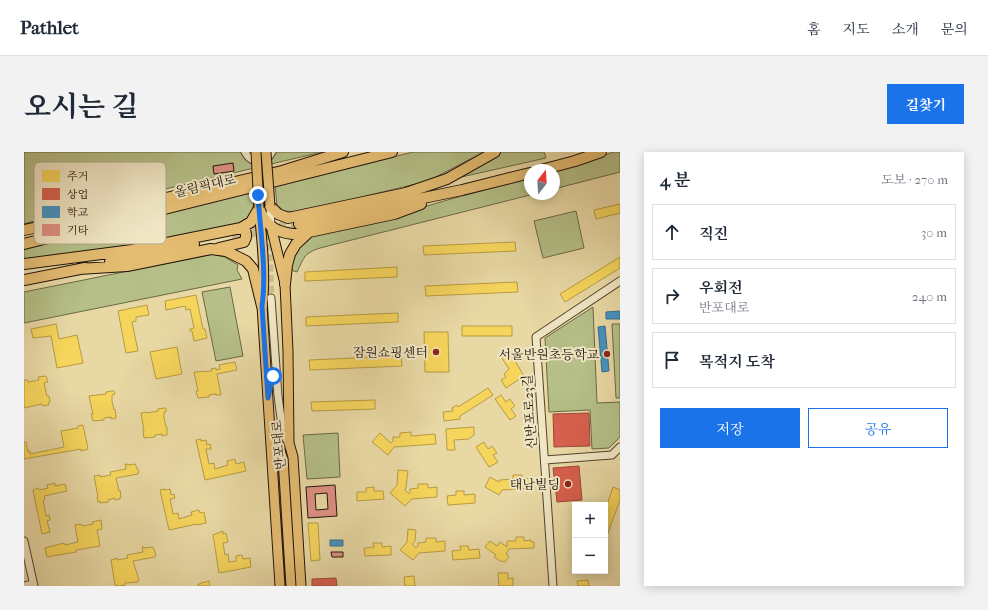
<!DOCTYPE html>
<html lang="ko">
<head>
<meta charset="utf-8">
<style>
  :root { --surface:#fff; --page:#f2f2f3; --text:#1f2937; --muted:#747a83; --line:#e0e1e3; --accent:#1a73e8 }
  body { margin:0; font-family:"IM FELL French Canon","Noto Serif KR",serif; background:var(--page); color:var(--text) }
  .controls { position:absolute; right:12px; bottom:12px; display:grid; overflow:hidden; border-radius:0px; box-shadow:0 2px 10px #0003 }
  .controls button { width:36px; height:36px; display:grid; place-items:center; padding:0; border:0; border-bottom:1px solid var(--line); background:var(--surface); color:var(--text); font:20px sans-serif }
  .compass { position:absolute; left:500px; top:12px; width:36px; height:36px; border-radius:50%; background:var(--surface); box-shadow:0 2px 10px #0003; rotate:17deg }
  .stop { position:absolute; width:12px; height:12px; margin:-9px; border:3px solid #1a73e8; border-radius:50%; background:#fff }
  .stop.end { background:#1a73e8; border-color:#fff; box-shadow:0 1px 4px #0008 }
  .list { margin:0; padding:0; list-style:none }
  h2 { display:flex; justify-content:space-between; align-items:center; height:52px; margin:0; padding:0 16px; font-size:17px }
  h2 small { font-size:13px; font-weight:400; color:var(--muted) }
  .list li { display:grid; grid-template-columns:26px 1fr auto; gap:12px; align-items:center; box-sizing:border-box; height:56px; margin:0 8px 8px; padding:0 8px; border:1px solid var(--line); border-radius:0px }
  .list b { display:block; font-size:15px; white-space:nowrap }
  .list p { margin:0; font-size:13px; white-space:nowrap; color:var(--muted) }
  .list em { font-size:13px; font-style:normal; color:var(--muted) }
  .actions { display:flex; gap:8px; padding:12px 16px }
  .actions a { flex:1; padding:9px 0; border:1px solid var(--accent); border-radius:0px; text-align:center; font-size:14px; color:var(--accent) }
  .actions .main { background:var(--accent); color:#fff }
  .icon { flex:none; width:22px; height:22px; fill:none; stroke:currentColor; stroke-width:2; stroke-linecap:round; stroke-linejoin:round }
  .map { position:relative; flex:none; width:596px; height:434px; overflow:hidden; border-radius:0px }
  header { display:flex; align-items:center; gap:24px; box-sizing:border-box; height:56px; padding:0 20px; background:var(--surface); border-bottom:1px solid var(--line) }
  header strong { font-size:19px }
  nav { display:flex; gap:22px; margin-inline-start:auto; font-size:14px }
  .intro { display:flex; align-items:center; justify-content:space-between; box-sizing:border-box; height:96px; padding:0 24px }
  h1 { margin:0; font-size:28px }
  .button { padding:10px 18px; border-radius:0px; background:var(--accent); color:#fff; font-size:14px; font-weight:700 }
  main { display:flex; gap:24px; padding:0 24px }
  aside { flex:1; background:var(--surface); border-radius:0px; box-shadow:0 2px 10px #0003 }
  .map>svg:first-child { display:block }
  .green { fill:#b5bf87; stroke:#6a6948 }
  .homes { fill:#f6d55c; stroke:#b69b43 }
  .shops { fill:#d6604d; stroke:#9f4939 }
  .schools { fill:#4393c3; stroke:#386d8c }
  .building { fill:#df9083; stroke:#20130a; fill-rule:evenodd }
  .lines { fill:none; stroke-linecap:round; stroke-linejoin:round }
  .minor-tunnel { stroke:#caba8d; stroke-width:7; stroke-dasharray:7 3.5; stroke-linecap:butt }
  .highway-tunnel { stroke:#caba8d; stroke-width:10; stroke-dasharray:10 5; stroke-linecap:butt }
  .minor-casing { stroke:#524430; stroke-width:9 }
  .major-casing { stroke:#20130a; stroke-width:11 }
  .highway-casing { stroke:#20130a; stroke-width:12 }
  .minor { stroke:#f0e6c4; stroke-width:7 }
  .major { stroke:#e4bc72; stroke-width:9 }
  .highway { stroke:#e4bc72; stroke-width:10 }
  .major-bridge-casing { stroke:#20130a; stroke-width:11; stroke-linecap:butt }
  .major-bridge { stroke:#e4bc72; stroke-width:9 }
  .route { stroke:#1a73e8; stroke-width:5 }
  .poi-dot { fill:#8f2418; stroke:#f0e6c4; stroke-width:1.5 }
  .labels { text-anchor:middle; stroke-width:4; stroke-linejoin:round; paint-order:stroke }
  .street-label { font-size:13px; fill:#20130a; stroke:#f0e6c4 }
  .poi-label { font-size:13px; fill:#20130a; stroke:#f0e6c4; text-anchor:end }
  .key { fill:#f0e6c4; stroke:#b2a78c; stroke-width:1 }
  .key-label { font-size:11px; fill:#20130a }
</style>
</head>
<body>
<header>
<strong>Pathlet</strong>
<nav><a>홈</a><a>지도</a><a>소개</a><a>문의</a></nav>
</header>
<div class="intro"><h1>오시는 길</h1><a class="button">길찾기</a></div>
<main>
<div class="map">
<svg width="596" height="434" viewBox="0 0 596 434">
  <rect width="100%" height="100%" fill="#e8d8a4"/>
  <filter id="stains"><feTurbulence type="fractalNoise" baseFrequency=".005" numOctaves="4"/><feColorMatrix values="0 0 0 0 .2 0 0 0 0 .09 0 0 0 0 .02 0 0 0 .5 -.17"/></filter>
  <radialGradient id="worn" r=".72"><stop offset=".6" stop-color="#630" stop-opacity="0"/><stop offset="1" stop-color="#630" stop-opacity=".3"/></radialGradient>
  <path class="green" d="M0,0H298L27,64L0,72Z
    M389,0H460L404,29L275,60L260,59L253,53L251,33L289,25Z
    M476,0H520L522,6L433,26Z
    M589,0H596V20L530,37V19L563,10Z
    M506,26V42H510L296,96C280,101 280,106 273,120L267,118C269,104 277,93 287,82L386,59L427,47Z
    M230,39C231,51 230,63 219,71L78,100L0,107V97Z
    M552,59L560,96L519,106L510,69Z
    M189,102L201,105L214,113L213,118L218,127L0,171V140Z
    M206,135L219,204L192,209L178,140Z
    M569,155L573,251L596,250V285L585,296L568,297L566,258L525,260L521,186Z
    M588,172H596V246H592Z
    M314,281L316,325L283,327L279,283Z"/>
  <path class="homes" d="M596,52V61L572,67L570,58Z
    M491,90L492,99L400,103L399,94Z
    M596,105V116L541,150L536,142Z
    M373,115V125L281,129V120Z
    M493,130L494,140L402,144L401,134Z
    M172,143L179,177H181L183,186L170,189L168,179H166V177L170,176L166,157L162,158L161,154L142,158L141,149Z
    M123,153L125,163L112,165V169L108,170L114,199L102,201L94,159Z
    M374,161V170L282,174V165Z
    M32,172L35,187L53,183L59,211L33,216L27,184L9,186L7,177Z
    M438,174H488V184H438Z
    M400,180H424L425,220H401Z
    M153,195L158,222L132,227L126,200Z
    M483,198L486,203L489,201L493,208L491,209L500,224L482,236L477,228L482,225L480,222L485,217L476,203Z
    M377,204L378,214L286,218L285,208Z
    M211,210L213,218L193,222L197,243H192V242L185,243V245L174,246L172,239H174L170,220L188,219L187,217L192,216V218L196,217L195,213Z
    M22,224L24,230L20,231L23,244H25L26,250L24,251L25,253L19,254L18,252L0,256V228H3L4,230L15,228L14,225Z
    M464,236L469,243L436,264V267L420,269L419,260L429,259L428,256L433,253L434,255Z
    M88,239H90L91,242L88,243V249L90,258L91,257L92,266L87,267V265L80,266V268L69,269L67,262H69L65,244L82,242V240Z
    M477,243L482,250L486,247L491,254L487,257L492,264L486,268L471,247Z
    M351,248V257L288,259L287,250Z
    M140,256H142V260H140V266L142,275H143V283L138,284V282L131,283V285L120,286L119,279H120L117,261L123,260V261L134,259V257Z
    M59,273L64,297L57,299V297L0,307V290H2L4,300L6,299V302L40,295L37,279L54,276V274Z
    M450,275V283L445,287L430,288L431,298H423L422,277Z
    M387,280V284L411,282L412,292L370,295L364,303L348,290L356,281L367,291L369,289V285H376V281Z
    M177,287V289L182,288L183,293L186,292L187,297H182L185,312L190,311L191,317L204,313L203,309L211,307L212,312L220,310L222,319L181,328L172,288Z
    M460,290L464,297L468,294L473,301L469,303L474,310L465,315L452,295Z
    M101,312H103V313L111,312L115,320H114V322L92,326L95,339L96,338L97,345H96V347L91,348V346L84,348V350L76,351V349L74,350L73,345H74L70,324L76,323V325L87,323L86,320L102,317Z
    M374,318L384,319L382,335L381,338L385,342L386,340V337L394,336V332H404V336L413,335V345L388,347L381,354L366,341L373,333Z
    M489,323H498V327L508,326L509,336L478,338L475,343L461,335L466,325L475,330L476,328L489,327Z
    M31,331V334L41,332L43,339L20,344L21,347L19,348L22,364L25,363L26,368L23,369L26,380L18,382L9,338L14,336L15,338L24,336L23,333Z
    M350,335V339H359L360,347L333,349V340H342V336Z
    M589,335L596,338V348L581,389V359Z
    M141,337V338L146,337L147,343L150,342L151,346L146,347L149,362L154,361L155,367L168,363L167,360L175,358L176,361L180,360L182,371L173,373V372L145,378L136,338Z
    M432,339H440V343L451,342V351L424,353L423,344L432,343Z
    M77,368L78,377L73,378L76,394L52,398V400L23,405L21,396L40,391L41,393L54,390L51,373L57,372L58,374L69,372L68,370Z
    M284,371H294L296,408L287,409Z
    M384,377L392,378L391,389L388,392L392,396L394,394V391L402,390V386H412V390L421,389V399L395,401L389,408L376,398L383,390Z
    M199,379V382L202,381L204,390L199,391L201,403L204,402L205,410L212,409V404L218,403L219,407L226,406L227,415L195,421L189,383Z
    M492,385H500V389L507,388V390H510V396L485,397L482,402L485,404L481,410L479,409L478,410L470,405L472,403L461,395L466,389L473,394L476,390L483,395V389H492Z
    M349,391H358V395L367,394V403L341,404L340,396L350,395Z
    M436,394H444L445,398L455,397L456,406L429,408L428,399L437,398Z
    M118,395H120V396L129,395L132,403L131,404V405L109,409L115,428L113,429L114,430L101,431V433L95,434L91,433L87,408L93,406V408L104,406L103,403L119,400Z
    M474,421H484V427L489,426V434H475Z
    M390,424L391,434H381L380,425Z
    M564,428L565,434H554L553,429Z
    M185,429L186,434H174V432H177V431Z"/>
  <path class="shops" d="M565,261L566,294L530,295L529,262Z
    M555,314L558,348L533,350L529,316Z
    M312,426L313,434H288V427Z"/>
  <path class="schools" d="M596,159V167H582V160Z
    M581,174L585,219L578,220L574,175Z
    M306,388H319V394H306Z"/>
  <path class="building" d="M209,11L210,19L190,22L189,14Z
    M311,333L313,364L284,366L282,335ZM303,341L304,357L292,358L291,342Z
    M307,400H319V405H308Z"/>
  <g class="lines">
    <path class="minor-tunnel" d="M238,29L245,91L247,146"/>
    <path class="highway-tunnel" d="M208,84L275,72"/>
    <defs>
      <path id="minor" d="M221,0C227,12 242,12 248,0
        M246,54L247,74
        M247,146L254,244L259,281L264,290
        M521,308L588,303L596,295
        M0,389L10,434
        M1,434L9,432
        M529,434L512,185L596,129"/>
      <path id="major" d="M235,58C238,88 242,125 238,154L256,434
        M247,74L261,132L264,199L265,291L269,305L277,434
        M251,281L254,294L259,307L267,434"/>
      <path id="highway" d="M517,18L551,9L577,0
        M246,54L254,62L264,66L382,41L423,27L471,0
        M235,56C241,72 250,80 269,82C274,82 279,80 285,80
        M275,72L438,38L506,21
        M0,78L52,67L258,19L319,0
        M0,92L368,0
        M195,96L220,90C223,85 223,81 220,77H213
        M86,110L170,92
        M0,112L108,98L217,76L227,70L235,56
        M55,117L103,114L187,97L202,99L222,109L229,117L238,154
        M0,128L61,116
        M261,132L263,113L266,102L272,92L285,80L370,62L397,52"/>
    </defs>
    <use href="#minor" class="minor-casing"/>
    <use href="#major" class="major-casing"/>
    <use href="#highway" class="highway-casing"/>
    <use href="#minor" class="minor"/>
    <use href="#major" class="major"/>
    <use href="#highway" class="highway"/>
    <defs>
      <path id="major-bridge" d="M232,0L235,56
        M242,0L246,54"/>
    </defs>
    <use href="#major-bridge" class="major-bridge-casing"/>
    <use href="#major-bridge" class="major-bridge"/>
  </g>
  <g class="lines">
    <path class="route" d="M234,43C236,78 243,119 238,154L244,246L249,224"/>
  </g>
  <g class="poi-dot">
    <circle cx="412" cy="200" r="4"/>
    <circle cx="583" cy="202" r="4"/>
    <circle cx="544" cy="332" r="4"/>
  </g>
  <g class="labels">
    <g class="street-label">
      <text transform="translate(181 33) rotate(-13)" y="5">올림픽대로</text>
      <text transform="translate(505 260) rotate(-94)" y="5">신반포로23길</text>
      <text transform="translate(254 293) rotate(-95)" y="5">반포대로</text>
    </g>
    <g class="poi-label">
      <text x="404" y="205">잠원쇼핑센터</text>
      <text x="575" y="207">서울반원초등학교</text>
      <text x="536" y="337">태남빌딩</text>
    </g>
  </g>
  <rect x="10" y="10" width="132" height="82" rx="6" class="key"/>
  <rect x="18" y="18" width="18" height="12" fill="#f6d55c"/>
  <rect x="18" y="36" width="18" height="12" fill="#d6604d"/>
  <rect x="18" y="54" width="18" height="12" fill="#4393c3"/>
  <rect x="18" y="72" width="18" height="12" fill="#df9083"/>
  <g class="key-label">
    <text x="43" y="28">주거</text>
    <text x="43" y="46">상업</text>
    <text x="43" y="64">학교</text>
    <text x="43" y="82">기타</text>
  </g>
  <rect width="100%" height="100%" filter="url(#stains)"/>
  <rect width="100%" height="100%" fill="url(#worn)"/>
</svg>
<div class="controls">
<button>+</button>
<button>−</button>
</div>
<svg class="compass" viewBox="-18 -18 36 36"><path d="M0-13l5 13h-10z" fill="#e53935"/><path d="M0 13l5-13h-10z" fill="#747a83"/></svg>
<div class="stop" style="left:249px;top:224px"></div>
<div class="stop end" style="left:234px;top:43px"></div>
</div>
<aside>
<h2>4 분<small>도보 · 270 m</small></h2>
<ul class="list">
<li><svg class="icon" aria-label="ahead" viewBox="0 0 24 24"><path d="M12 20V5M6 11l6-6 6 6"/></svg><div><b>직진</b></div><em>30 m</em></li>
<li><svg class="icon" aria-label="right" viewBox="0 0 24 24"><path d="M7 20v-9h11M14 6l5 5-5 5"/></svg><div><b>우회전</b><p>반포대로</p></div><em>240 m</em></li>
<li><svg class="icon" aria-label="arrive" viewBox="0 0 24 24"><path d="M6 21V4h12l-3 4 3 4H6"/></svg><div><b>목적지 도착</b></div></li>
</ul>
<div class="actions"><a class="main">저장</a><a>공유</a></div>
</aside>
</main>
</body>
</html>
